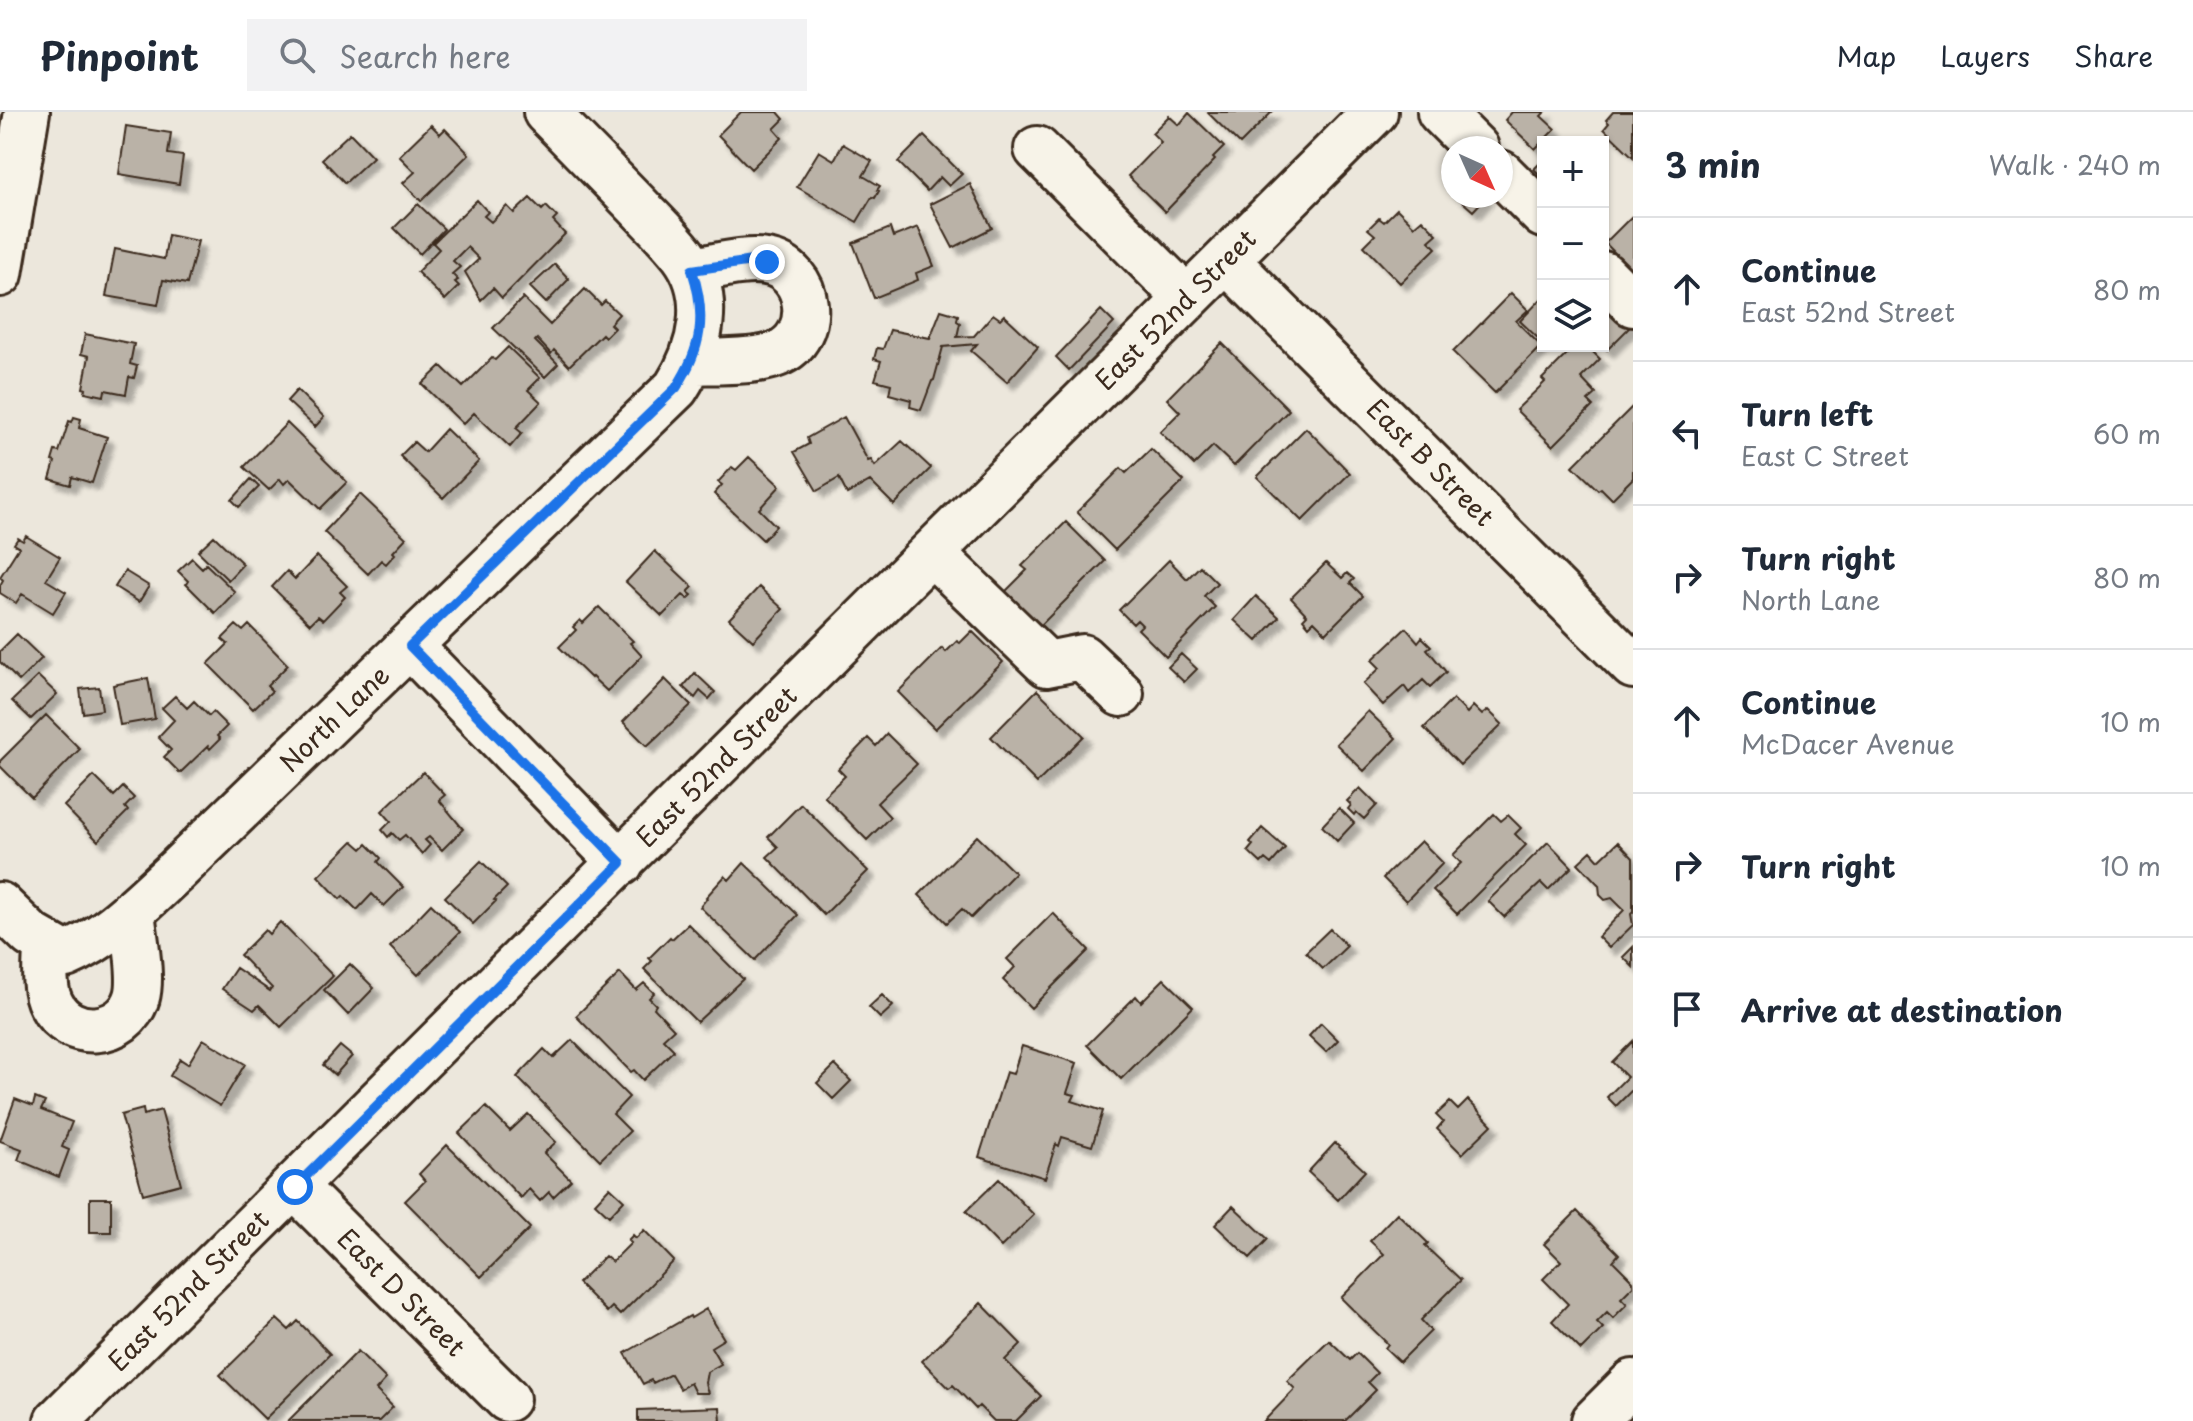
<!DOCTYPE html>
<html lang="en">
<head>
<meta charset="utf-8">
<style>
  :root { --surface:#fff; --page:#f2f2f3; --text:#1f2937; --muted:#747a83; --line:#e0e1e3 }
  body { margin:0; font-family:"Playpen Sans",sans-serif; background:var(--page); color:var(--text) }
  .controls { position:absolute; right:24px; top:24px; display:grid; overflow:hidden; border-radius:0px; box-shadow:0 2px 6px #0004 }
  .controls button { width:72px; height:72px; display:grid; place-items:center; padding:0; border:0; border-bottom:2px solid var(--line); background:var(--surface); color:var(--text); font:40px sans-serif }
  .compass { position:absolute; left:1441px; top:24px; width:72px; height:72px; border-radius:50%; background:var(--surface); box-shadow:0 2px 6px #0004; rotate:135deg }
  .stop { position:absolute; width:24px; height:24px; margin:-18px; border:6px solid #1a73e8; border-radius:50%; background:#fff }
  .stop.end { background:#1a73e8; border-color:#fff; box-shadow:0 2px 8px #0008 }
  .list { margin:0; padding:0; list-style:none }
  h2 { display:flex; justify-content:space-between; align-items:center; height:104px; margin:0; padding:0 32px; font-size:34px }
  h2 small { font-size:26px; font-weight:400; color:var(--muted) }
  .list li { display:grid; grid-template-columns:52px 1fr auto; gap:24px; align-items:center; box-sizing:border-box; height:144px; padding:0 32px; border-top:2px solid var(--line) }
  .list b { display:block; font-size:30px; white-space:nowrap }
  .list p { margin:0; font-size:26px; white-space:nowrap; color:var(--muted) }
  .list em { font-size:26px; font-style:normal; color:var(--muted) }
  .icon { flex:none; width:44px; height:44px; fill:none; stroke:currentColor; stroke-width:2; stroke-linecap:round; stroke-linejoin:round }
  .map { position:relative; flex:none; width:1633px; height:1309px; overflow:hidden }
  header { display:flex; align-items:center; gap:48px; box-sizing:border-box; height:112px; padding:0 40px; background:var(--surface); border-bottom:2px solid var(--line) }
  header strong { font-size:38px }
  nav { display:flex; gap:44px; margin-inline-start:auto; font-size:28px }
  .search { width:560px; height:72px; background:var(--page); display:flex; align-items:center; gap:20px; box-sizing:border-box; padding:0 28px; border-radius:0px; color:var(--muted); font-size:30px }
  main { display:flex }
  aside { flex:1; background:var(--surface) }
  .map>svg:first-child { display:block }
  .building { fill:#bab2a7; stroke:#3b2a1e; stroke-width:2; filter:url(#shadow) }
  .lines { fill:none; stroke-linecap:round; stroke-linejoin:round }
  .minor-casing { stroke:#3b2a1e; stroke-width:50 }
  .minor { stroke:#f7f3e8; stroke-width:44 }
  .route { stroke:#1a73e8; stroke-width:10 }
  .labels { text-anchor:middle; stroke-width:6; stroke-linejoin:round; paint-order:stroke }
  .street-label { font-size:26px; fill:#3b2a1e; stroke:#f7f3e8 }
</style>
</head>
<body>
<header>
<strong>Pinpoint</strong>
<div class="search"><svg class="icon" aria-label="search" viewBox="0 0 24 24"><circle cx="10" cy="10" r="6"/><path d="M15 15l6 6"/></svg>Search here</div>
<nav><a>Map</a><a>Layers</a><a>Share</a></nav>
</header>
<main>
<div class="map">
<svg width="1633" height="1309" viewBox="0 0 1633 1309">
  <defs>
    <filter id="shadow"><feDropShadow dx="7" dy="7" stdDeviation="2" flood-color="#0004"/></filter>
  </defs>
  <rect width="100%" height="100%" fill="#ece7dc"/>
  <filter id="ink" filterUnits="userSpaceOnUse"><feTurbulence type="fractalNoise" baseFrequency=".0125" numOctaves="2"/><feDisplacementMap in="SourceGraphic" scale="16" xChannelSelector="R" yChannelSelector="G"/><feConvolveMatrix kernelMatrix="1 2 1 2 8 2 1 2 1" color-interpolation-filters="sRGB"/></filter>
  <g filter="url(#ink)">
    <path class="building" d="M741,0H778L784,7L774,17L782,26L751,57L718,23Z
      M1207,0H1272L1240,32Z
      M1512,0H1545L1541,4L1555,17L1535,37L1505,8Z
      M1613,0H1633V45L1604,17L1609,11L1606,8Z
      M1189,1L1224,35L1213,46L1215,48L1165,100L1128,64L1161,30L1152,21L1169,4L1179,13Z
      M431,13L440,22L445,17L469,42L421,89L403,71L415,60L399,44Z
      M126,14L171,21L168,42L183,44L179,72L119,62Z
      M350,21L373,45L345,71L322,47Z
      M924,24L962,62L949,74L940,65L927,79L898,50Z
      M843,32L872,49L863,64L880,74L877,78L879,79L875,86L872,85L857,110L797,75L819,39L834,48Z
      M1543,48V66L1534,57Z
      M1453,62V81L1444,72Z
      M970,72L992,116L953,136L930,92Z
      M1456,84H1487L1473,99Z
      M530,86L542,98L546,94L557,105L553,109L565,122L502,186L493,176L481,188L465,160L479,147L467,135L453,149L460,155L452,162L458,168L455,170L459,174L445,188L417,160L439,137L433,131L477,88L488,100L484,104L491,110L507,94L514,101Z
      M418,92L444,117L420,142L394,116Z
      M1397,97L1414,114L1422,107L1437,122L1429,129L1436,136L1400,171L1364,134L1375,123L1368,117L1379,106L1384,110Z
      M1632,104H1633V159L1605,131Z
      M918,115L934,154L916,161L918,168L874,186L853,131L890,116L893,125Z
      M168,123L198,129L187,172L163,168L158,193L106,184L115,137L164,147Z
      M555,152L569,167L546,191L530,175Z
      M585,177L601,193L605,189L619,202L610,212L614,216L605,225L602,222L569,254L554,238L551,242L537,227L535,229L558,252L545,265L493,216L523,186L550,213Z
      M1511,181L1528,198L1516,209L1541,234L1495,281L1453,240Z
      M1543,185V231L1520,209Z
      M1603,191L1633,212L1607,238L1602,234Z
      M941,198L958,203L957,209L960,211L957,225L974,224L993,202L1000,207L1004,203L1038,235L1007,270L971,239L977,232L943,235L934,268L932,269L923,293L921,298L910,295L911,288L889,282L891,272L875,268L881,249L874,247L877,236L883,237L890,218L930,226Z
      M1101,198L1114,211L1069,258L1056,245Z
      M85,222L134,232L130,252L137,254L134,266L129,265L126,282L105,278L104,284L85,280L86,277L83,276L89,244L81,242Z
      M1222,231L1289,298L1234,354L1213,334L1194,353L1160,320L1180,300L1167,287Z
      M1575,234H1587L1600,247L1581,266L1596,282L1588,289L1593,294L1553,334L1516,298L1545,270L1542,267Z
      M508,235L540,266L528,278L541,290L516,316L522,321L510,335L474,301L463,312L422,272L441,254L463,275L492,246L495,248Z
      M297,278L324,305L315,315L287,289Z
      M1633,294V366L1612,387L1601,376L1598,378L1573,354Z
      M74,305L81,307L79,316L107,325L92,371L72,365L70,373L50,367L55,350L52,349L55,339L59,340L69,309L72,310Z
      M844,305L868,349L871,348L875,354L902,329L931,356L894,393L870,369L847,382L839,366L817,379L794,340L809,332L807,326Z
      M287,311L347,370L320,397L289,367L284,372L280,367L269,378L244,355Z
      M1306,316L1350,361L1302,409L1257,365Z
      M446,317L479,349L443,386L400,344L414,330L425,340Z
      M1151,337L1184,369L1115,438L1077,400L1121,356L1126,361Z
      M749,345L780,374L759,397L776,414L763,428L714,382L722,373L718,370L732,355L736,358Z
      M251,367L259,375L239,395L232,388Z
      M360,382L406,426L393,440L395,442L386,452L381,448L368,462L324,420Z
      M1066,410L1105,449L1036,518L1002,483L1027,458L1022,454Z
      M26,424L60,445L46,468L66,480L53,501L22,482L16,491L0,481V473L3,468L0,465L19,435L14,432L18,426L23,429Z
      M214,424L243,452L228,468L198,439Z
      M655,439L693,475L688,480L692,483L688,487L683,483L662,504L626,470Z
      M317,444L347,474L340,480L345,485L323,508L318,504L310,512L272,475L287,459L295,467Z
      M192,446L202,456L206,452L235,480L215,501L186,472L188,469L178,459Z
      M1169,448L1187,467L1200,454L1217,471L1204,484L1215,495L1166,545L1138,517L1142,513L1137,508L1133,512L1119,498Z
      M1326,451L1342,466L1347,461L1354,467L1350,471L1363,484L1326,521L1314,509L1309,514L1303,507L1307,503L1291,486Z
      M125,459L149,474L139,490L115,475Z
      M759,475L783,497L753,529L729,507Z
      M1256,484L1279,505L1257,529L1234,508Z
      M599,495L633,529L630,531L642,544L607,579L592,565L591,566L559,535L576,518L573,515L580,508L583,511Z
      M236,513L243,519L249,513L288,553L267,574L272,579L253,597L208,552L228,532L222,527Z
      M1406,516L1418,530L1422,525L1431,534L1427,537L1446,560L1430,575L1423,568L1409,581L1404,574L1383,593L1363,572L1380,556L1372,548Z
      M972,519L1003,550L935,617L898,580L942,536L946,540L957,529L960,531Z
      M17,522L42,546L19,569L0,550V539Z
      M1181,542L1197,557L1184,570L1168,555Z
      M695,561L715,580L709,587L700,579L695,586L683,575Z
      M38,564L57,582L31,607L12,589Z
      M148,566L155,607L120,613L113,573Z
      M665,567L691,593L647,634L623,610Z
      M99,575L102,598L83,601L80,577Z
      M1037,578L1084,624L1037,671L991,625Z
      M175,584L187,596L194,589L209,604L213,600L227,614L217,624L220,627L210,637L208,634L180,661L164,645L171,638L158,625L174,608L162,596Z
      M1453,587L1467,601L1473,594L1482,603L1488,598L1502,612L1460,653L1424,616Z
      M1368,599L1396,626L1364,659L1336,632Z
      M46,603L80,637L32,686L0,654V649Z
      M887,622L917,652L877,691L890,705L867,728L824,684L845,664L838,657L868,626L876,634Z
      M423,660L445,683L439,688L463,717L442,738L429,725L425,728L430,733L422,742L405,723L399,728L392,721L388,725L382,718L391,709L382,699Z
      M94,664L114,684L123,675L134,686L125,695L128,699L98,729L64,694Z
      M1360,676L1377,693L1364,707L1356,700L1354,703L1348,697L1351,693L1347,689Z
      M801,692L868,759L824,803L767,745L778,735L768,725Z
      M1339,696L1354,711L1337,729L1322,714Z
      M1494,702L1501,709L1508,703L1521,716L1515,722L1526,733L1457,802L1433,778L1461,751L1453,743Z
      M1262,716L1285,736L1271,752L1265,747L1261,751L1248,739L1253,733L1250,730Z
      M977,724L1015,761L971,806L962,797L947,811L919,783Z
      M353,729L362,737L367,732L381,746L378,750L403,775L384,794L372,782L357,798L343,784L340,787L318,764Z
      M1421,729L1443,751L1406,789L1383,766Z
      M1548,730L1572,755L1548,778L1541,771L1504,805L1488,789Z
      M1618,730L1633,746V800L1631,802L1633,813L1609,836L1598,825L1624,798L1612,786L1605,788L1600,783L1599,773L1578,751L1591,739L1599,748Z
      M481,749L507,775L494,788L496,789L473,812L445,785Z
      M744,751L798,803L755,848L700,795L707,786L706,785L725,764L729,768Z
      M431,792L460,820L418,863L390,835Z
      M1053,801L1089,838L1031,896L1003,868L1015,855L1007,847Z
      M280,810L333,864L281,915L259,893L254,898L222,877L236,856L270,879L272,876L240,843L265,818L269,822Z
      M688,812L743,867L697,910L644,857L652,849L649,846L670,825L672,827Z
      M1330,817L1347,834L1323,857L1306,840Z
      M1633,835V855L1623,845Z
      M350,852L374,876L348,903L324,878Z
      M620,861L636,878L644,871L654,881L649,886L656,893L654,896L674,917L663,927L674,938L643,968L634,958L631,960L576,904Z
      M1164,867L1193,895L1121,967L1087,933L1136,884L1141,890Z
      M882,883L893,894L880,906L869,895Z
      M1321,911L1338,928L1326,940L1309,924Z
      M203,927L245,952L220,994L170,964L180,947L188,952Z
      M572,928L629,985L613,1002L630,1019L600,1048L517,965L544,937L553,946Z
      M1633,929V977L1616,994L1607,985L1627,965L1612,950Z
      M340,934L352,944L335,963L323,953Z
      M1022,934L1077,951L1067,981L1075,983L1072,989L1103,999L1092,1034L1062,1025L1059,1034L1056,1032L1045,1066L979,1045L1006,960L1013,962Z
      M835,953L851,969L833,987L817,971Z
      M35,986L45,990L41,998L72,1010L62,1035L69,1038L59,1065L18,1048L22,1037L0,1029L15,987L33,994Z
      M1468,988L1492,1013L1462,1042L1437,1017L1443,1010L1436,1003L1450,990L1458,998Z
      M486,995L510,1019L528,1002L556,1030L544,1041L571,1068L553,1085L549,1080L540,1089L529,1077L521,1086L459,1021Z
      M143,997L144,1003L161,998L181,1072L143,1082L121,1003Z
      M1335,1031L1365,1059L1338,1088L1308,1060Z
      M447,1033L530,1116L481,1165L405,1089L425,1069L419,1062Z
      M999,1067L1034,1103L1001,1135L966,1099Z
      M610,1075L624,1088L609,1104L595,1091Z
      M90,1086H111V1120H90Z
      M1233,1094L1268,1127L1250,1146L1215,1113Z
      M1577,1099L1619,1142L1613,1149L1633,1169V1174L1621,1186L1627,1192L1613,1206L1607,1200L1597,1210L1603,1216L1581,1238L1552,1209L1568,1192L1543,1167L1561,1149L1544,1132Z
      M1397,1101L1428,1131L1425,1134L1461,1168L1421,1208L1431,1219L1400,1250L1385,1236L1388,1232L1341,1186L1384,1142L1370,1129Z
      M644,1118L674,1149L620,1203L612,1195L607,1200L578,1171L605,1144L612,1150L631,1131L628,1128L633,1123L636,1126Z
      M981,1191L1021,1232L1005,1248L1041,1284L1016,1309H994L979,1294L976,1297L953,1273L949,1276L922,1249Z
      M706,1197L724,1227L711,1235L721,1252L707,1260L705,1271L708,1281H695L690,1271L680,1277L671,1262L653,1271L651,1268L643,1272L625,1241L690,1204L691,1206Z
      M277,1207L289,1218L298,1209L330,1242L265,1307L220,1263Z
      M1329,1228L1350,1248L1357,1241L1377,1261L1368,1270L1376,1278L1345,1309H1264L1295,1277L1287,1269Z
      M358,1239L386,1267L376,1278L393,1295L379,1309H288Z
      M720,1295L721,1309H638V1298Z"/>
    <g class="lines">
      <defs>
        <path id="minor" d="M1440,0L1476,36
          M1037,37L1186,186
          M1501,61L1543,103
          M1226,148L1633,554
          M0,162L27,0
          M1603,162L1633,192
          M690,250C713,249 756,251 777,242C820,225 812,157 766,150C743,146 715,155 692,158
          M932,441L1047,552L1082,545L1121,582
          M410,534L621,751
          M0,793L31,823L66,843C109,825 142,790 176,759L676,276C701,237 714,184 683,143C669,125 652,109 637,93C607,62 576,31 546,0
          M46,832C46,850 42,875 51,892C69,929 125,925 137,885C143,864 134,822 132,799
          M295,1075L507,1287
          M57,1309L1375,0
          M1594,1309L1633,1270"/>
      </defs>
      <use href="#minor" class="minor-casing"/>
      <use href="#minor" class="minor"/>
    </g>
  </g>
  <g class="lines" filter="url(#ink)">
    <path class="route" d="M295,1075L621,751L410,534L676,276C702,236 707,204 692,158L752,149L767,150"/>
  </g>
  <g class="labels">
    <g class="street-label">
      <text transform="translate(1176 198) rotate(-45)" y="9">East 52nd Street</text>
      <text transform="translate(1430 351) rotate(45)" y="9">East B Street</text>
      <text transform="translate(335 607) rotate(-44)" y="9">North Lane</text>
      <text transform="translate(717 655) rotate(-45)" y="9">East 52nd Street</text>
      <text transform="translate(189 1179) rotate(-45)" y="9">East 52nd Street</text>
      <text transform="translate(401 1181) rotate(45)" y="9">East D Street</text>
    </g>
  </g>
</svg>
<div class="controls">
<button>+</button>
<button>−</button>
<button><svg class="icon" aria-label="layers" viewBox="0 0 24 24"><path d="M12 4l9 5-9 5-9-5zM3 14l9 5 9-5"/></svg></button>
</div>
<svg class="compass" viewBox="-18 -18 36 36"><path d="M0-13l5 13h-10z" fill="#e53935"/><path d="M0 13l5-13h-10z" fill="#747a83"/></svg>
<div class="stop" style="left:295px;top:1075px"></div>
<div class="stop end" style="left:767px;top:150px"></div>
</div>
<aside>
<h2>3 min<small>Walk · 240 m</small></h2>
<ul class="list">
<li><svg class="icon" aria-label="ahead" viewBox="0 0 24 24"><path d="M12 20V5M6 11l6-6 6 6"/></svg><div><b>Continue</b><p>East 52nd Street</p></div><em>80 m</em></li>
<li><svg class="icon" aria-label="left" viewBox="0 0 24 24"><path d="M17 20v-9H6M10 6l-5 5 5 5"/></svg><div><b>Turn left</b><p>East C Street</p></div><em>60 m</em></li>
<li><svg class="icon" aria-label="right" viewBox="0 0 24 24"><path d="M7 20v-9h11M14 6l5 5-5 5"/></svg><div><b>Turn right</b><p>North Lane</p></div><em>80 m</em></li>
<li><svg class="icon" aria-label="ahead" viewBox="0 0 24 24"><path d="M12 20V5M6 11l6-6 6 6"/></svg><div><b>Continue</b><p>McDacer Avenue</p></div><em>10 m</em></li>
<li><svg class="icon" aria-label="right" viewBox="0 0 24 24"><path d="M7 20v-9h11M14 6l5 5-5 5"/></svg><div><b>Turn right</b></div><em>10 m</em></li>
<li><svg class="icon" aria-label="arrive" viewBox="0 0 24 24"><path d="M6 21V4h12l-3 4 3 4H6"/></svg><div><b>Arrive at destination</b></div></li>
</ul>
</aside>
</main>
</body>
</html>
